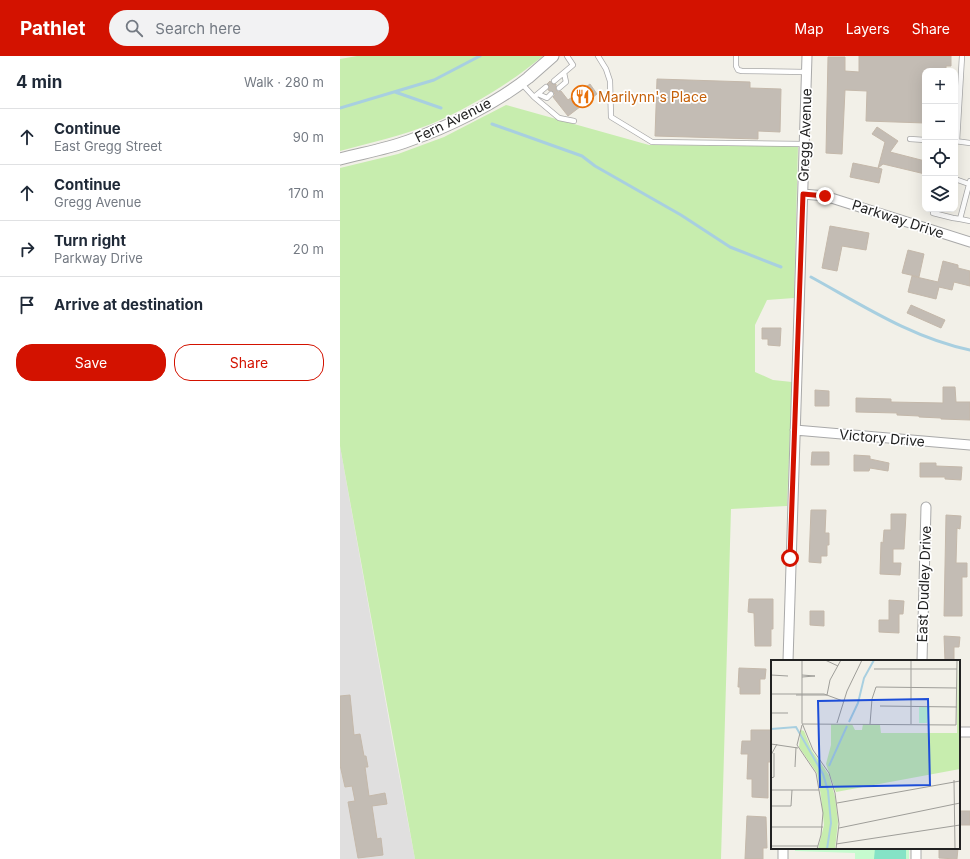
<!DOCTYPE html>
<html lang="en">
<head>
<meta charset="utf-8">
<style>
  :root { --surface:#fff; --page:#f2f2f3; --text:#1f2937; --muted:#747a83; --line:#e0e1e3; --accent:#d31200 }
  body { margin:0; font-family:Inter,sans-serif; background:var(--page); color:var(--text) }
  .controls { position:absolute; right:12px; top:12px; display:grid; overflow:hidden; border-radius:8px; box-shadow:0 4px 16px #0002 }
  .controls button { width:36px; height:36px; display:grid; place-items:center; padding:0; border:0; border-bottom:1px solid var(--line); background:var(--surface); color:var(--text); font:20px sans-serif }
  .stop { position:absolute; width:12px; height:12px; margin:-9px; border:3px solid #d31200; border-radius:50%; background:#fff }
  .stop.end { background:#d31200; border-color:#fff; box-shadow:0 1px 4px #0008 }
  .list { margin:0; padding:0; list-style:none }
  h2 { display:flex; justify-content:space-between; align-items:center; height:52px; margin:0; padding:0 16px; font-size:17px }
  h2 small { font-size:13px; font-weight:400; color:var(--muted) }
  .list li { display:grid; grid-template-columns:26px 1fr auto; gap:12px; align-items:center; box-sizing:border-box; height:56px; padding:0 16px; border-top:1px solid var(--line) }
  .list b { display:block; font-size:15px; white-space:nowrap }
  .list p { margin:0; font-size:13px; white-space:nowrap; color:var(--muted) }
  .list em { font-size:13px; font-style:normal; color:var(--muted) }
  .actions { display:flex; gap:8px; padding:12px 16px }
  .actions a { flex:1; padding:9px 0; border:1px solid var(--accent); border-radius:16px; text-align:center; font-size:14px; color:var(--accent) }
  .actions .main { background:var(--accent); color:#fff }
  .icon { flex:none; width:22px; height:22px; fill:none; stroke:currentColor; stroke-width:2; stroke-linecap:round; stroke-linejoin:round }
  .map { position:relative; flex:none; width:630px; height:803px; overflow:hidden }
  header { display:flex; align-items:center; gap:24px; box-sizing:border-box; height:56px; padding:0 20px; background:var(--accent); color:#fff }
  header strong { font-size:19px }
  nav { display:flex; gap:22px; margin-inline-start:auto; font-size:14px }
  .search { width:280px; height:36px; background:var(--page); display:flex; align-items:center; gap:10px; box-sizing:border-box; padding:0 14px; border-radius:22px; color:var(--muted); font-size:15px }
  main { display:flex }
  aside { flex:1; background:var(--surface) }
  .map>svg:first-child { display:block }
  .residential { fill:#e0dfdf }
  .grass { fill:#c7edae }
  .park { fill:#c6fbcf }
  .pitch { fill:#85e3c6 }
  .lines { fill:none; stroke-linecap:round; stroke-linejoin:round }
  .stream { stroke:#a8cfe0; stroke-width:3 }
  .building { fill:#c3bcb4; stroke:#c4b8aa }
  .service-casing { stroke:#a9a9a9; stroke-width:6 }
  .minor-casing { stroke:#a9a9a9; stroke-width:11 }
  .tertiary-casing { stroke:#a9a9a9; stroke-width:13 }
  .service { stroke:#fff; stroke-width:4.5 }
  .minor { stroke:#fff; stroke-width:9 }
  .tertiary { stroke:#fff; stroke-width:11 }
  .route { stroke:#d31200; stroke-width:5 }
  .labels { text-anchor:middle; stroke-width:3.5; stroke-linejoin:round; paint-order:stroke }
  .food-label { font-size:14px; fill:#c56008; stroke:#fff; text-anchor:start }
  .street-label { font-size:14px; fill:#222; stroke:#fff }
  .inset-river { fill:none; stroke:#a8cfe0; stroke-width:2 }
  .inset-road { fill:none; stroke:#9f9e99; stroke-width:1 }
  .view { fill:#1d4ed8; fill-opacity:0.15; stroke:#1d4ed8; stroke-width:2 }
  .inset-edge { fill:none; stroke:#222; stroke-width:2 }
</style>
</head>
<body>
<header>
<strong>Pathlet</strong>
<div class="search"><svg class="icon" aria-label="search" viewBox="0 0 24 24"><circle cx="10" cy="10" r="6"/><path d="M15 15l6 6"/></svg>Search here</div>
<nav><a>Map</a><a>Layers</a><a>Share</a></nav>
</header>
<main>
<aside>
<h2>4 min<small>Walk · 280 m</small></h2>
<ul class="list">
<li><svg class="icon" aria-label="ahead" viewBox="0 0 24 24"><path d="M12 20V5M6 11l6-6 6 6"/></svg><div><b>Continue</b><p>East Gregg Street</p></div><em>90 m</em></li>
<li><svg class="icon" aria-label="ahead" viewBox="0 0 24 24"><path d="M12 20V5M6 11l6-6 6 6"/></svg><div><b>Continue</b><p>Gregg Avenue</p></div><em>170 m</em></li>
<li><svg class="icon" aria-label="right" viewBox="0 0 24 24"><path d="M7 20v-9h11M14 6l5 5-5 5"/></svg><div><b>Turn right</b><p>Parkway Drive</p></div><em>20 m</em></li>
<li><svg class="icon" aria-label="arrive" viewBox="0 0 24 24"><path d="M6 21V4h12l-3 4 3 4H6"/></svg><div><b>Arrive at destination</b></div></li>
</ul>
<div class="actions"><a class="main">Save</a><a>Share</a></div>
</aside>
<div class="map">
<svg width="630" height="803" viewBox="0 0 630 803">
  <rect width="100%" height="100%" fill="#f2f0e8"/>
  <path class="residential" d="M0,390L53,687L75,803H0Z"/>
  <path class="grass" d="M17,0H203C169,28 131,51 91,68C61,80 30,87 0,95V3Z
    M166,49L309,89L458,90L454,242L427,244L415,269V316L433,324L452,326L447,450L391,453L381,803H75L0,390V112L58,98L104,81Z"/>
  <path class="park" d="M455,792H569V803H515V797L455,795Z"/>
  <path class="pitch" d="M535,792H566V803H534Z"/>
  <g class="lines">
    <path class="stream" d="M55,36L101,52
      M0,52L94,24L140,0
      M152,68L242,100L255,110L341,159L390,191L441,211
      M471,221C522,249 572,282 630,294"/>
  </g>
  <path class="building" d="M519,0H611V10H606V15H585V67L526,65L527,35L505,34L502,98L486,97L488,1H505V15L519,16Z
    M317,23L410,26V32L441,33L440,76L418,75V83L315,80Z
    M210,25L212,28H216V34L218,36L221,35L228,44L250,28L257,38L228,60L213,41L215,39L214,36L208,34L210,31L207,28Z
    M537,71L558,85L550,96L585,105V118L543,108L538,112L545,86L532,78Z
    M513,107L542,113L539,127L510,121Z
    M490,170L529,177L526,194L502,190L497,215L482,212Z
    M568,194L584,198L579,221L562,217Z
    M603,205L618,209V212L630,215V230L614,226L612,234L599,231L596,243L568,236L572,220L598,226Z
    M571,249L605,264L601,272L567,257Z
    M422,272H441L440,290L428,289V283H422Z
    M603,331H615L616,346H630V364L601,363V362L579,361V360L557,359V357L516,356V342L551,343V346L603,347Z
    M475,334L489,335V350H475Z
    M472,396H489V409H471Z
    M514,399L530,400V403L549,407L548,415L530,412L529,415H514Z
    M580,407H596V410L622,411L621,424L605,423V421H580Z
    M471,454H486L485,477H489V489H487V500H481V507L469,506Z
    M551,458H566L564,493H553V507H561L560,519L540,518L541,486L543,487L544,474H551Z
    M606,459L621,460L620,473L617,472L616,507H627V521H622V560H604Z
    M409,543H433V573H431V590H415L414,557L408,556Z
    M549,544L564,545L563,558H559V577L539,576V564H549Z
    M470,555H484V570L470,569Z
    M604,580L620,581L619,591H614V605H605Z
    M399,612L426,613L425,623H420V638H400V631H398Z
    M10,639L14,679L20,678L24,700H26L28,711H25L29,740L45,737L47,748L32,750L37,783L41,782L43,799L18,802L8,746L15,745L12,730L5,731L0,709V640Z
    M411,674H432L431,706H428V742L412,741V723H407L408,698H401L402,685H411Z
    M619,755H630V769H619Z
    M407,760L426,761L427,792H423V803H405Z
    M599,792H618L617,803L599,802Z"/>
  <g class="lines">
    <defs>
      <path id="service" d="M258,0L266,13L270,25L271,61L312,86L464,88
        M396,0V10L398,14L402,15L466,16
        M214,25L233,9L227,0
        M182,28L194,41L206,31
        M219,32L226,26L224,17
        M198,38L207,42L211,38
        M194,41L219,62L234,65
        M570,83L585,84
        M615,85L630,87
        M617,85L622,0
        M615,123L629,128
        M630,125L620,163L630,165
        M594,153L593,157L613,162L620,163"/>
      <path id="minor" d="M463,138L485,140L630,186
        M455,374L630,389
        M448,605L467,0
        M582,605L586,451
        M619,676H630
        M443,803V792
        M576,803V792"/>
      <path id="tertiary" d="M0,103C23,97 46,93 68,85C108,71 155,48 188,22C196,15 205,7 213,0"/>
    </defs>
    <use href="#service" class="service-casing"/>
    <use href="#minor" class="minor-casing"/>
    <use href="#tertiary" class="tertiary-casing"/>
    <use href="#service" class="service"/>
    <use href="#minor" class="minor"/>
    <use href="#tertiary" class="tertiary"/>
  </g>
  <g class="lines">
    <path class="route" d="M450,502L463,138L485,140"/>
  </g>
  <defs>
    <symbol id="restaurant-ring" viewBox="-11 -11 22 22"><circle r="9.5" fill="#fff" stroke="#e8710a" stroke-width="1.5"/><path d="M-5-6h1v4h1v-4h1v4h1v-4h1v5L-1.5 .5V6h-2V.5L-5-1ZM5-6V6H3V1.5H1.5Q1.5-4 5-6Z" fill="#e8710a"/></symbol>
  </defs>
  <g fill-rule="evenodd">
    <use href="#restaurant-ring" x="230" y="28" width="25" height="25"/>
  </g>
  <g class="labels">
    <g class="food-label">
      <text x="258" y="46">Marilynn's Place</text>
    </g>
    <g class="street-label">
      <text transform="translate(113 64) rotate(-26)" y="5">Fern Avenue</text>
      <text transform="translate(465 79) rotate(-88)" y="5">Gregg Avenue</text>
      <text transform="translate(558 163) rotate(18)" y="5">Parkway Drive</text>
      <text transform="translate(542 382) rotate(5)" y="5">Victory Drive</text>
      <text transform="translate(584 528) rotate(-88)" y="5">East Dudley Drive</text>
    </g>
  </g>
  <g transform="translate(431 604)">
    <rect width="189" height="189" fill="#f2f0e8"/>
    <path d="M187,0L189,109L65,132L55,104L60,85V64H81L84,70H91L92,64L109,65L110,73H186ZM30,70L33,71L41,91L58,115L64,137L67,162L64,189H47L53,165L50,136L46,113L28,87Z" fill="#c7edae"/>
    <path d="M148,47H159L156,63H148Z" fill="#c6fbcf"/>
    <path class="inset-river" d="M78,62L87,43L93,18L103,0M0,69L25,67L52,114L57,131L60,163L56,189M58,106L76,66"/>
    <path class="inset-road" d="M31,0V63L42,90L58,113L64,133L68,164L65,189M54,0L67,6M103,9H186M0,15L17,16M31,15L44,16M31,17L44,16M0,34H53L72,41M25,35H56L59,20L70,0M109,46L186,47M0,53H17M66,63L76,31L91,0M32,64L185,65L186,0M99,64L101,39L105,27L186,28M140,64V0M31,65L26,85L45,113L52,153L50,175L46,189M0,84L27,88M0,95L6,84M24,107L25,87M0,118L3,117V93M183,120L184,189M0,130H48M66,143L189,121M0,146H20L21,130M0,167H52M68,168L189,143M65,184L189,165M0,186H47"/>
    <path class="view" d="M157,39L159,125L49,127L47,41Z"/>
    <rect width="189" height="189" class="inset-edge"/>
  </g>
</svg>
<div class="controls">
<button>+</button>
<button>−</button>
<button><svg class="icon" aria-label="locate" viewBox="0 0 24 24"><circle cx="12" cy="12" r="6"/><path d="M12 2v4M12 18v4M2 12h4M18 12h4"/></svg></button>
<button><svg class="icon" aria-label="layers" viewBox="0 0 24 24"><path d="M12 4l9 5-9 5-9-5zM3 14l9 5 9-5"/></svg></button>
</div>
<div class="stop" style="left:450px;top:502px"></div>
<div class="stop end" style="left:485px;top:140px"></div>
</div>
</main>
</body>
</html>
